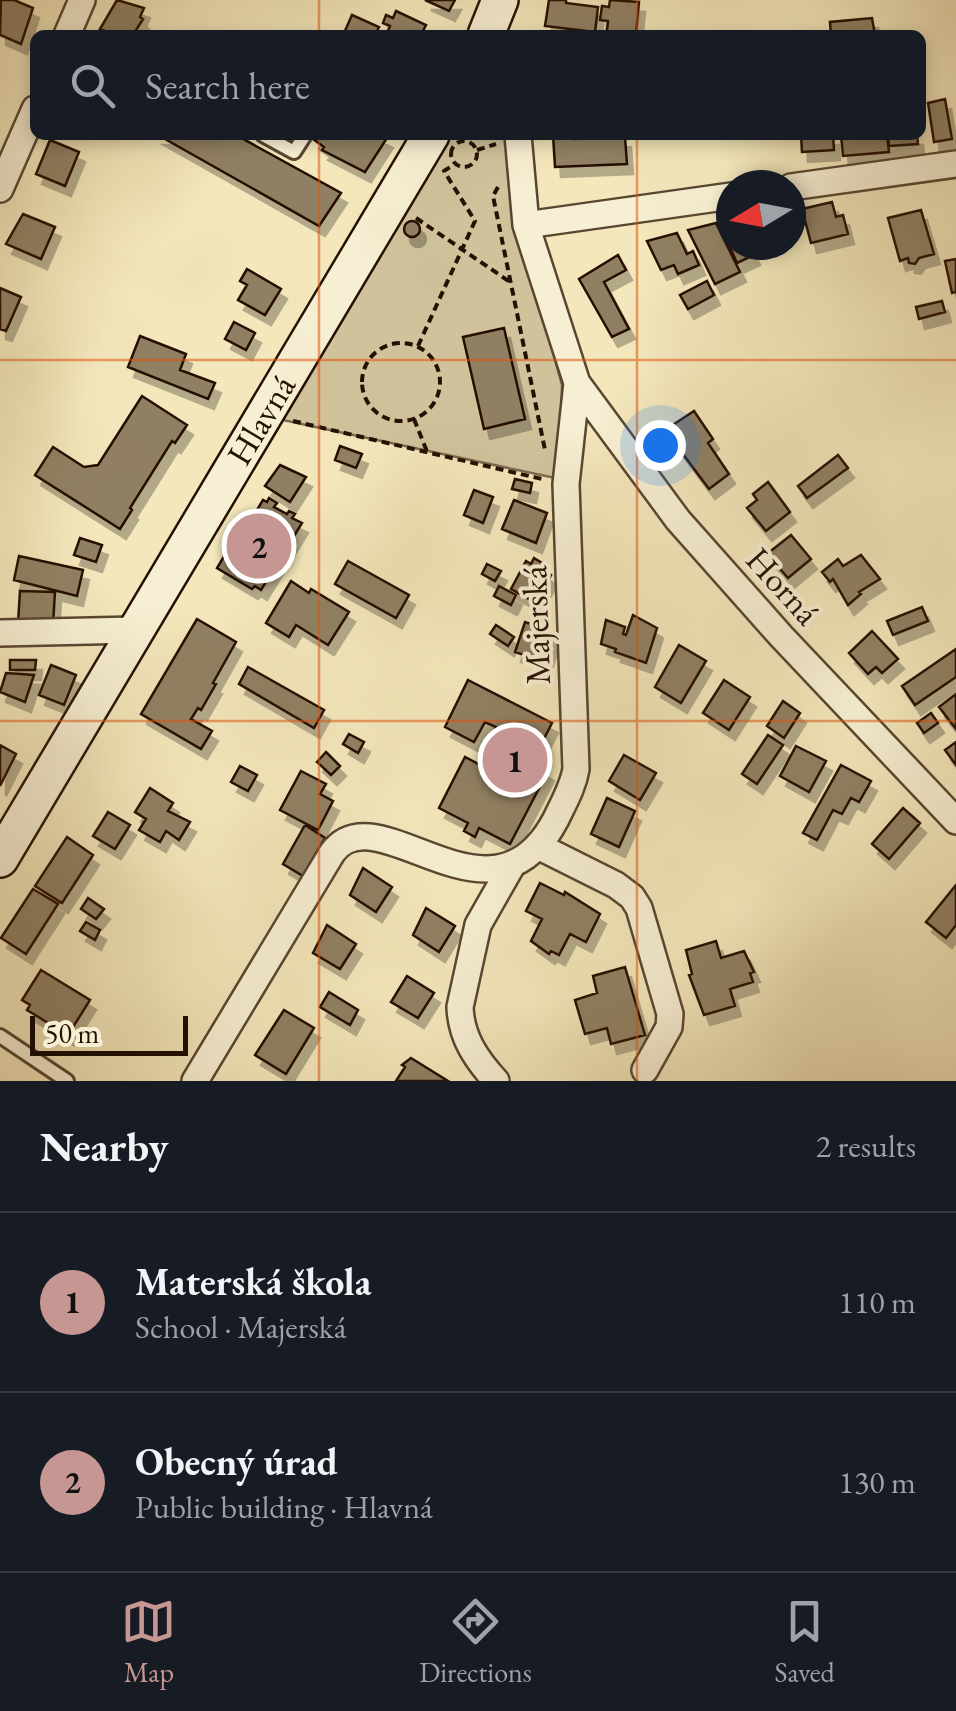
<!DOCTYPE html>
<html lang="en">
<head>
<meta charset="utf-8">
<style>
  :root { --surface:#171b24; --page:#20242c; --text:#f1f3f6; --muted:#9ea1a6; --line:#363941; --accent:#c59692 }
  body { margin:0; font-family:"EB Garamond",serif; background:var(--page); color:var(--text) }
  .compass { position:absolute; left:716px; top:170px; width:90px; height:90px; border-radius:50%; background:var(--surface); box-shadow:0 5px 15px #0003; rotate:260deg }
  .scale { position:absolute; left:30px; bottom:25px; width:158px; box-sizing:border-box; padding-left:10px; border:5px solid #251103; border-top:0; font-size:28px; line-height:35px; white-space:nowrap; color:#251103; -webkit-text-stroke:8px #f7efd3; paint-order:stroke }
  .you { position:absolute; left:660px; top:445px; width:35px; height:35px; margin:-25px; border:8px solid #fff; border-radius:50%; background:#1a73e8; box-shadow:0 0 0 15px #1a73e833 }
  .badge { display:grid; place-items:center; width:65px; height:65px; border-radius:50%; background:var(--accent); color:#111; font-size:32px; font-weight:700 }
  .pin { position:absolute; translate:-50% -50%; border:5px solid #fff; box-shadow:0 2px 10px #0006 }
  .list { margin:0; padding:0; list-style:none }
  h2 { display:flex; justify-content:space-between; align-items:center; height:130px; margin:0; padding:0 40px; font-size:42px }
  h2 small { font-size:32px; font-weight:400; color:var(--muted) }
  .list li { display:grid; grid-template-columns:65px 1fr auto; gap:30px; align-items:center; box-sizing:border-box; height:180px; padding:0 40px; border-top:2px solid var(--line) }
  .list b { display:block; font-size:38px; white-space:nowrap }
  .list p { margin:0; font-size:32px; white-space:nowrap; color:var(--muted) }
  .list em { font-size:32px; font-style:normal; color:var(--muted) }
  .icon { flex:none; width:55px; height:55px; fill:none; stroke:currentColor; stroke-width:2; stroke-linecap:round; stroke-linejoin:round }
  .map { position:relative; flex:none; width:956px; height:1081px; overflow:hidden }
  .search { position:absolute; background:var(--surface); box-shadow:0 5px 15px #0003; left:30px; right:30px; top:30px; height:110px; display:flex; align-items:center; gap:25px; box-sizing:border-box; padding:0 35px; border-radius:15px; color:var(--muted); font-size:38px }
  .sheet { height:490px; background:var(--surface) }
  nav { display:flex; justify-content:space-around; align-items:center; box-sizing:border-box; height:140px; border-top:2px solid var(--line); background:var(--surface); font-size:28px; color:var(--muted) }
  nav a { display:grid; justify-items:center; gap:5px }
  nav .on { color:var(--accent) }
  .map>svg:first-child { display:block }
  .green { fill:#d0c39c; stroke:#7a6a50; stroke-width:2.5 }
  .building { fill:#908063; stroke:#251103; stroke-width:2.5; filter:url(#shadow) }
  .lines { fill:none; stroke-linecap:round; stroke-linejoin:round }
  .lane-casing { stroke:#584631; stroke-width:18 }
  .street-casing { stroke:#584631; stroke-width:30 }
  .secondary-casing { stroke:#251103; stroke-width:40 }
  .path { stroke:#251103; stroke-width:4; stroke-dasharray:8 5; stroke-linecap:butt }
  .lane { stroke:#f7efd3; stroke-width:12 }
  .street { stroke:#f7efd3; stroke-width:25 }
  .secondary { stroke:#f7efd3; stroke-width:35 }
  .grid { fill:none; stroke:#de550c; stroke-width:2.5; stroke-opacity:0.55 }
  .labels { text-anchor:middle; stroke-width:8; stroke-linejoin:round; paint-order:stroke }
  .street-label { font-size:35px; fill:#251103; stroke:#f7efd3 }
</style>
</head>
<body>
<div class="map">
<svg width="956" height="1081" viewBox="0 0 956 1081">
  <defs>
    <filter id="shadow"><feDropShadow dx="6" dy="10" stdDeviation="0" flood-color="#0004"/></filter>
  </defs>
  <rect width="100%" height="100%" fill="#f3e7bb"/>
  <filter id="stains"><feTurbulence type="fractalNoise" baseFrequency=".002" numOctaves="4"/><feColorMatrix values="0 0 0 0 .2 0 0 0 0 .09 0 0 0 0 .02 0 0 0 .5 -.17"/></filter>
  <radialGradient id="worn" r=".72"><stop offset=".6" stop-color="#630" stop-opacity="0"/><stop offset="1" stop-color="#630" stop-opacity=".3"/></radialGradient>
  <path class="green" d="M437,135H511L518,227L562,385L560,479L273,418Z"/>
  <path class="building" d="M1,0H14L33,8L21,44L0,35Z
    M117,0L144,8L140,17L143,19L133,35H115L100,29Z
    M425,0H455L449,11Z
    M549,0H566V3L598,7L595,32L545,26Z
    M610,0L639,2L636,34L607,31L608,21L600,20L602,6L609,7Z
    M396,11L426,25L421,35H386L390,26L383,23L386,15L393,18Z
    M352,15L379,27L375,35L344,33Z
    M872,18L875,35H831L830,22Z
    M945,99L952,139L934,142L928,103Z
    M158,135H236L341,193L319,226Z
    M316,135H381L387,138L365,172L322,150L324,147L313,139Z
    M553,135H575V139L625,137L627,164L555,167Z
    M801,135H833L834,150L802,152Z
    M841,135H887L889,152L843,156Z
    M888,135H917L918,144L889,146Z
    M50,140L79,152L65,186L36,174Z
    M832,202L836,217L843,215L848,234L811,243L802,209Z
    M921,210L934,254L919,258L915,264L909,263L908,258L900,261L888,218Z
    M23,214L55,227L41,259L6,244Z
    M731,219V245H749L754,255L737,263L720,224Z
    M404 229a8 8 0 1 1 16 0a8 8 0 1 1-16 0Z
    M716,223L740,272L715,284L688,230Z
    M677,233L687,254L693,251L699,265L678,274L674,265L661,270L647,241Z
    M618,255L626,270L604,282L629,329L612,337L579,279Z
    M956,259V292L952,293L945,261Z
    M247,269L281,289L265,315L238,300L247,285L240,281Z
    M707,281L714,295L688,309L680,295Z
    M0,288L21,297L6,331L0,329Z
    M942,301L945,312L919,319L916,307Z
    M234,322L255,333L246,350L225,339Z
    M504,328L525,419L484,429L463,337Z
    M140,336L186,354L180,370L215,383L208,399L128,367Z
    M142,396L187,425L175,443L172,441L130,508L132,510L120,529L35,475L53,447L84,467L98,465Z
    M694,411L713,439L708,443L729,474L709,489L665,430Z
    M340,446L362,454L356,468L335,460Z
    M838,455L848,468L807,498L798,486Z
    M280,465L306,477L290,502L265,486Z
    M515,479L532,483L530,493L512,489Z
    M768,482L790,512L766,531L747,508L757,500L753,494Z
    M474,490L493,497L483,523L464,515Z
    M269,498L277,503L274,507L287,514L289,511L295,514L292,518L302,523L261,590L255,586L252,589L217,568L247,518L251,520L263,500L267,502Z
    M514,500L547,513L536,543L502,529Z
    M791,535L811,559L788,578L767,554Z
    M80,538L102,545L96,562L74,555Z
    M861,555L880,579L859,592L861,594L848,605L833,579L830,582L822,572L838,559L843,566Z
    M19,556L83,570L77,596L14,580Z
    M534,558L542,563L539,568L551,575L536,603L511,589L526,561L531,564Z
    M348,561L409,595L396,618L335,584Z
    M487,564L501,571L495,581L482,574Z
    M291,581L309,593L311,589L349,612L328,645L296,625L289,637L266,623Z
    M499,586L516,595L511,605L494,596Z
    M20,591L55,592L53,624L18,623Z
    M922,607L928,621L893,635L887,621Z
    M633,615L657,628L646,663L615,652L616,649L601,644L606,620L625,627L623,634L626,635Z
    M197,619L236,642L213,683L216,684L201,710L198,708L191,719L212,731L201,749L141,714Z
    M536,619L543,622L541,627L554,635L545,662L515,652L525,622L534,625Z
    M496,625L514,637L508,646L490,634Z
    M872,631L898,659L882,673L876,667L868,674L849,653Z
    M679,645L706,661L681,703L655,687Z
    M956,649V677L915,705L902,686Z
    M10,660H36L35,670H10Z
    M51,665L76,675L64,705L39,695Z
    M248,667L324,710L314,728L239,684Z
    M6,673L34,675L25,702L0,692Z
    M468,680L552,723L532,762L548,771L510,844L479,828L475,837L464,831L468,823L439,808L465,757L492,771L498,757L484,750L496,727L485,722L474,742L445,727Z
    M724,680L750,697L729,730L703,713Z
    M956,694V729L939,707Z
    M783,701L800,713L784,738L767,726Z
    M931,713L938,723L924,733L917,723Z
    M349,734L364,742L358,753L343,744Z
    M768,735L783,745L757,784L742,774Z
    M956,742V765L945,750Z
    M0,745L16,754L0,786Z
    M796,746L826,761L809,792L780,776Z
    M326,752L340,766L331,775L317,762Z
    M624,755L656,773L640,800L609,781Z
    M841,765L871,781L859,802L851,798L842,814L833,810L817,840L803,833Z
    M240,766L257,775L248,791L231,782Z
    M301,771L326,784L320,794L333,801L318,830L280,810Z
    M150,788L173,803L168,811L190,822L179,840L166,831L160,842L139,830L146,819L135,812Z
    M607,798L635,811L619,847L591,834Z
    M903,808L920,823L889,859L872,844Z
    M108,812L130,825L115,849L93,836Z
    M305,825L325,838L303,876L283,864Z
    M67,837L93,855L62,903L35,886Z
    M363,868L392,887L376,912L350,895Z
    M540,883L564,895L565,892L600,914L586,942L570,934L559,955L551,951L549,954L531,941L542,919L526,911Z
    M956,885V925L946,938L926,922Z
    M33,889L58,904L26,954L1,938Z
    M88,898L104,909L96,919L81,909Z
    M426,908L455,926L439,952L413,935Z
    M86,922L100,930L95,940L80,931Z
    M327,925L356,944L340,969L313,953Z
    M716,941L721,958L744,951L754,972L750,973L753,982L730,989L735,1006L704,1015L689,975L692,974L686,950Z
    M625,967L645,1035L611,1044L607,1028L585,1034L575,1000L597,993L593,976Z
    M41,970L90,1000L68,1035L27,1010L30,1005L22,1000Z
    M407,976L434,993L418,1018L391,1002Z
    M329,992L358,1010L350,1025L320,1007Z
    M284,1010L314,1028L286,1074L255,1055Z
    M411,1058L448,1081H396L405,1067L402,1065Z"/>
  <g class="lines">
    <defs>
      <path id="lane" d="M263,135L294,152L305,135
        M0,1036L67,1081"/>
      <path id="street" d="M67,35L82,0
        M518,135L526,225L577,383L678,520L781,636L956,821
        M791,187L956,164
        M0,189L35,109
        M526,225L731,196
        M0,633L135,630
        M538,846L616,885L632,897L639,908L670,1014L669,1027L645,1070
        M195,1081L332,853C378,789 491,943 556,819C564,802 573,787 576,769L566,484L577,383
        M496,1081C476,1059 461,1037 460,1007L478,925L511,867"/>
      <path id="secondary" d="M486,35L500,0
        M0,859L431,135"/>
    </defs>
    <use href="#lane" class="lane-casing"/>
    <use href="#street" class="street-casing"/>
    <use href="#secondary" class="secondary-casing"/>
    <path class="path" d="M451 154a13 13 0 1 1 26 0a13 13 0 1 1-26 0Z
      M477,150L496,144
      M498,187L493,196L545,450
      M416,218L510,282
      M362 382a39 39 0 1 1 78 0a39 39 0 1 1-78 0Z
      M418,346L475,221L444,171L455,164
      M414,419L428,454
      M293,421L542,479"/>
    <use href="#lane" class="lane"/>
    <use href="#street" class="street"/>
    <use href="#secondary" class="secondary"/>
  </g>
  <path class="grid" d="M319,0V35M637,0V35M319,135V1081M637,135V1081M0,360H956M0,721H956"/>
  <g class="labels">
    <g class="street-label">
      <text transform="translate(261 420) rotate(-59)" y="12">Hlavná</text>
      <text transform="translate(783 586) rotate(48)" y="12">Horná</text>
      <text transform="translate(536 625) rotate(-92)" y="12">Majerská</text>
    </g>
  </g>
  <rect width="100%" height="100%" filter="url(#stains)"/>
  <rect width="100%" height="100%" fill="url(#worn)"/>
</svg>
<svg class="compass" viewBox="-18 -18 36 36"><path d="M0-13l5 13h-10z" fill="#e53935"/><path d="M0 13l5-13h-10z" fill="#9ea1a6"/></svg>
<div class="scale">50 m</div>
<div class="you"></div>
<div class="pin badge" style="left:515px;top:760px">1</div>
<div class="pin badge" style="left:259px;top:546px">2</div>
<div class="search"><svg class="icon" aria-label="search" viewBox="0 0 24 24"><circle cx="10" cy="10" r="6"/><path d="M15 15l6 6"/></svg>Search here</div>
</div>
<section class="sheet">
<h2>Nearby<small>2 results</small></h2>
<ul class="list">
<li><span class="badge">1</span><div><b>Materská škola</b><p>School · Majerská</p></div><em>110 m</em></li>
<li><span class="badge">2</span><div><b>Obecný úrad</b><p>Public building · Hlavná</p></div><em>130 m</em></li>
</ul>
</section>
<nav>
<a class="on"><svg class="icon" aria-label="map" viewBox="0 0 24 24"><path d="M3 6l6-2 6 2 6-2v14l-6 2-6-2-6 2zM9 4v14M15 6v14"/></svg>Map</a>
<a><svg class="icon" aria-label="directions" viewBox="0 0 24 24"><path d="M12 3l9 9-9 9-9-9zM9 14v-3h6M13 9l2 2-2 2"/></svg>Directions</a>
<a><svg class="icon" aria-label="saved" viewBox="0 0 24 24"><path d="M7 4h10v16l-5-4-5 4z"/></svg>Saved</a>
</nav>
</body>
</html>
